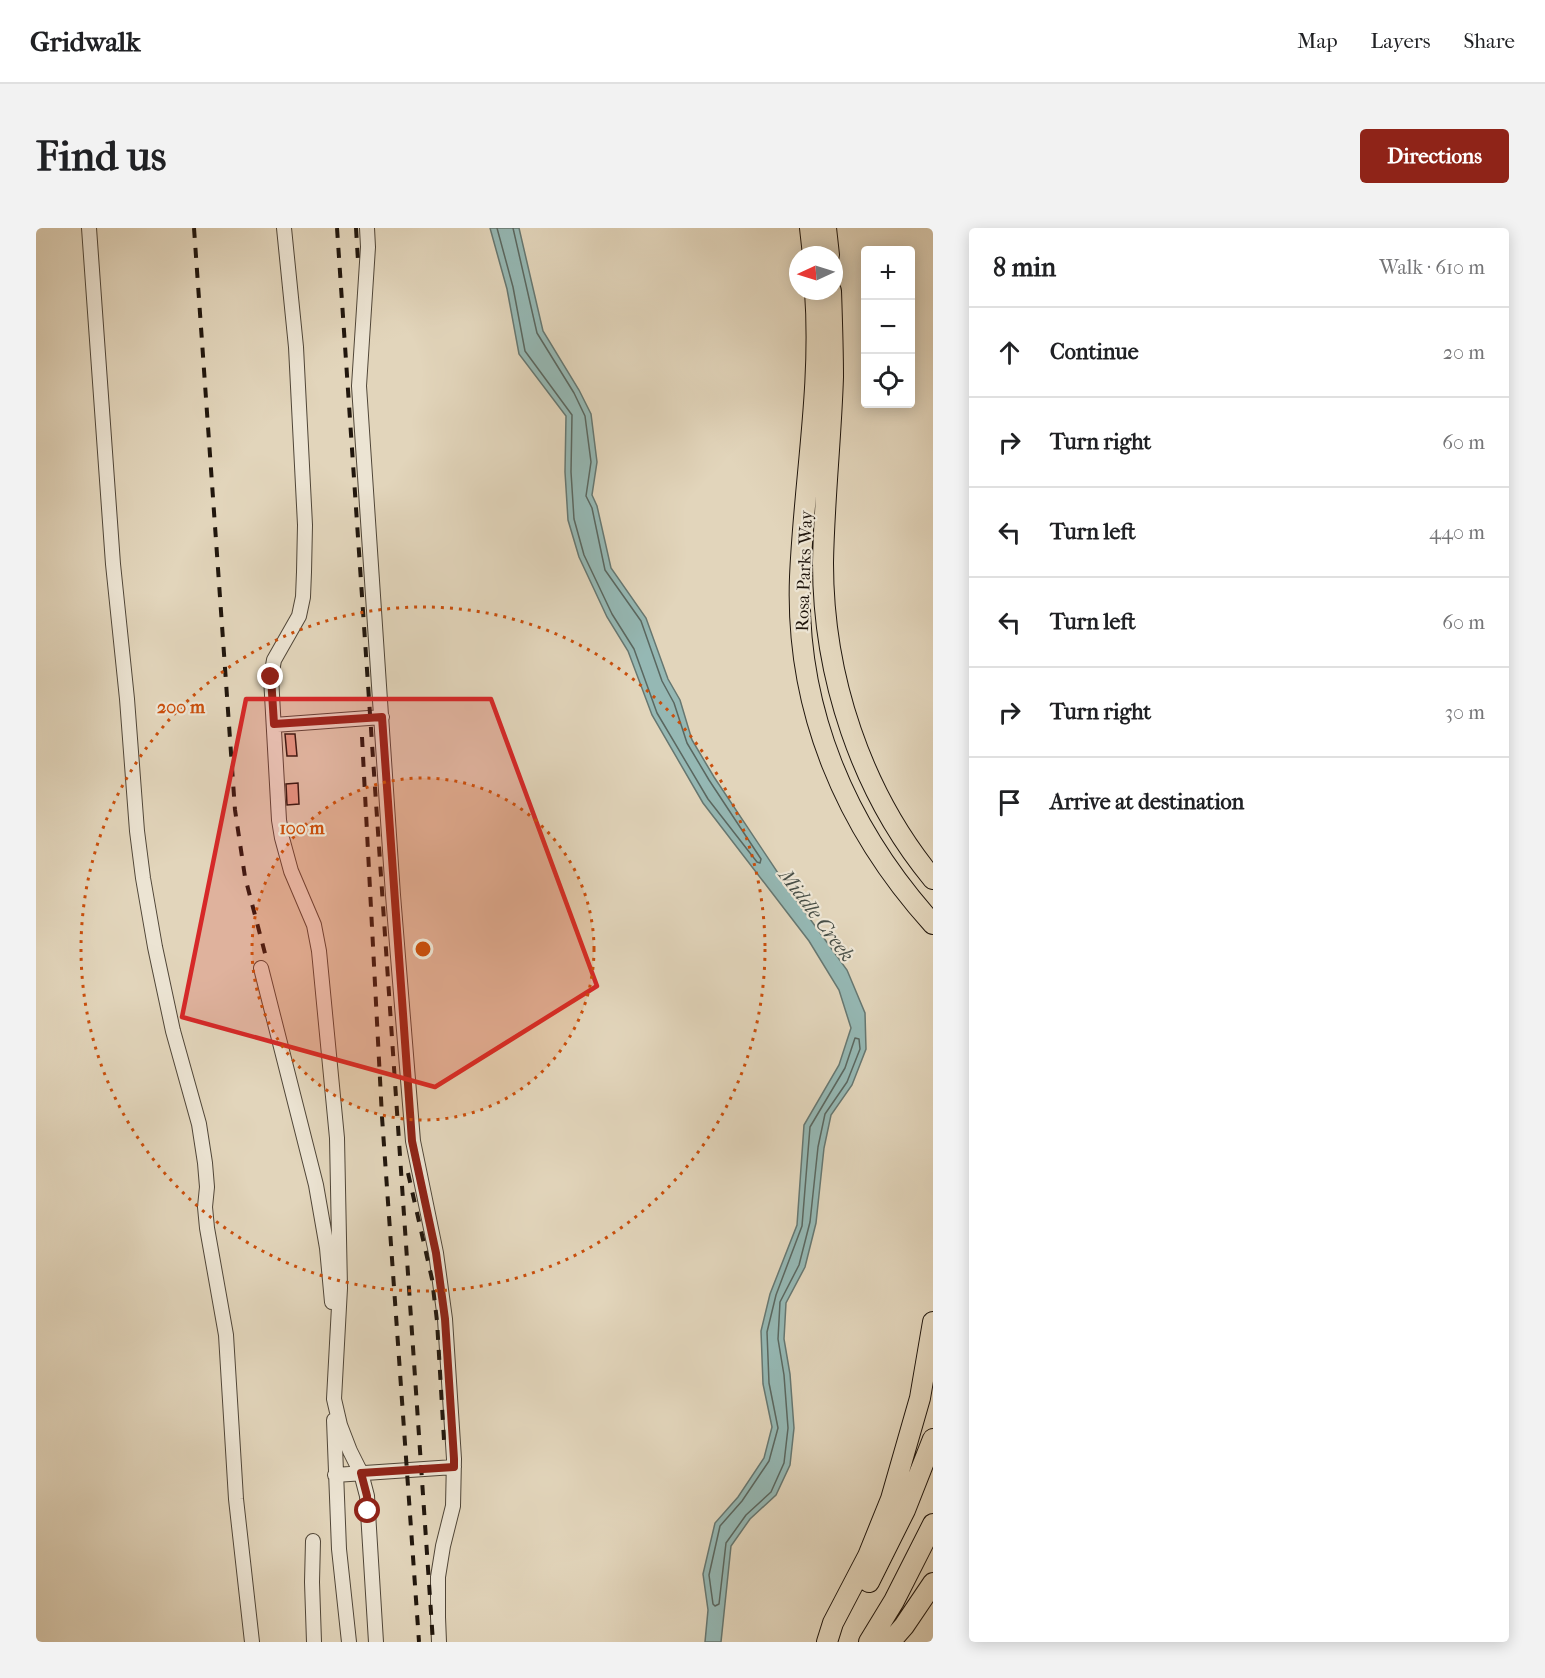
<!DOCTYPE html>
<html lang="en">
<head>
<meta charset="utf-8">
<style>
  :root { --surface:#fff; --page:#f2f2f2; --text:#202124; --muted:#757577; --line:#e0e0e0; --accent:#8f2418 }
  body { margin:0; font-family:"IM FELL French Canon",serif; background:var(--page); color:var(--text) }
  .controls { position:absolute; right:18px; top:18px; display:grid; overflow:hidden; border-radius:6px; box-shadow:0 3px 15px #0003 }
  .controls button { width:54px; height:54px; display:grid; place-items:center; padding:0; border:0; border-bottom:2px solid var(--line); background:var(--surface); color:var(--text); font:30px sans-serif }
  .compass { position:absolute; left:753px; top:18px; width:54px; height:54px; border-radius:50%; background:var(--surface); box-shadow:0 3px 15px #0003; rotate:266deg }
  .stop { position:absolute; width:18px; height:18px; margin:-14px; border:4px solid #8f2418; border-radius:50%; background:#fff }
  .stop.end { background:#8f2418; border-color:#fff; box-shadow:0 2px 6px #0008 }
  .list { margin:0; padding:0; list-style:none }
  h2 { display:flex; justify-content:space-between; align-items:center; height:78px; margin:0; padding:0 24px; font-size:26px }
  h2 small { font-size:20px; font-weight:400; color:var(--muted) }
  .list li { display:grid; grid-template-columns:39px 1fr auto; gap:18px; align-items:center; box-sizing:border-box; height:90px; padding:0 24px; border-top:2px solid var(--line) }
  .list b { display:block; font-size:22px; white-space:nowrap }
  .list em { font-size:20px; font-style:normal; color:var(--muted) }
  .icon { flex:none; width:33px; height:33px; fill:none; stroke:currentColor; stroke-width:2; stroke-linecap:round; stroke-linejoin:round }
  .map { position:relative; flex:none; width:897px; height:1414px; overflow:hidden; border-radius:6px }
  header { display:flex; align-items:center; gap:36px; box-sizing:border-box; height:84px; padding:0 30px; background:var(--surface); border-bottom:2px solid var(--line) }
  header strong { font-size:28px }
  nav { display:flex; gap:33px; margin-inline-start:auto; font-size:21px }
  .intro { display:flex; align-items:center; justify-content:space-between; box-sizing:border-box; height:144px; padding:0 36px }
  h1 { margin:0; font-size:42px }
  .button { padding:15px 27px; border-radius:6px; background:var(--accent); color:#fff; font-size:21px; font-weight:700 }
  main { display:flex; gap:36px; padding:0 36px }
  aside { flex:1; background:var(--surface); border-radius:6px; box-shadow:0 3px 15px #0003 }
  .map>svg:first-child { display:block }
  .water { fill:#95b8b4; stroke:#667771; stroke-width:1.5 }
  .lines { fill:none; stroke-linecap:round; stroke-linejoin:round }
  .shore { stroke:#5a6760; stroke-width:1.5 }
  .building { fill:#e3a68f; stroke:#20160d; stroke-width:1.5 }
  .minor-casing { stroke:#504638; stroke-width:16 }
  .highway-casing { stroke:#20160d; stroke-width:22 }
  .minor { stroke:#ece4d3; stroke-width:14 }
  .highway { stroke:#e2d5bb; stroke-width:20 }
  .rail { stroke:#20160d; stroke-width:4; stroke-dasharray:10 10; stroke-linecap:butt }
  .route { stroke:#8f2418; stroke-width:8 }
  .marked { fill:#d62828; fill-opacity:0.2; stroke:#d62828; stroke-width:4.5; stroke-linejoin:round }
  .ring { fill:none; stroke:#ca4f0c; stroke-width:3; stroke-dasharray:3 6 }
  .labels { text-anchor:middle; stroke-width:4.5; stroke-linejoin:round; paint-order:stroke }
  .street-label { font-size:18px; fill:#20160d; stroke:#ece4d3 }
  .water-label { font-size:20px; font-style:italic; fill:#494f47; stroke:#ece4d3 }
  .centre { fill:#ca4f0c; stroke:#ece4d3; stroke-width:3 }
  .ring-label { font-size:18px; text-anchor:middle; font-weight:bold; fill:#ca4f0c; stroke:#ece4d3; stroke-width:4.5; stroke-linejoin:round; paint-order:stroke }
</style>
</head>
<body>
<header>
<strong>Gridwalk</strong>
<nav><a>Map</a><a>Layers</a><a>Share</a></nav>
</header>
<div class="intro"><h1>Find us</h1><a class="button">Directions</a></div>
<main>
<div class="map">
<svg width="897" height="1414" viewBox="0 0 897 1414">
  <rect width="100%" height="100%" fill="#e2d5bb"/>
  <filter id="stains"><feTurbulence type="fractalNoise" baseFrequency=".00333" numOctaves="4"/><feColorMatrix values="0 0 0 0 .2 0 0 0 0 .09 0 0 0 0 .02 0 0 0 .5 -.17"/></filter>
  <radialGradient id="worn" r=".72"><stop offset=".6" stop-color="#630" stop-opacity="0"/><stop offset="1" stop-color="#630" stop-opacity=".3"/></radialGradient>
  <path class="water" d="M454,0H483L507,103L543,162L555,186L561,234L556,267L561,278L575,340L610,390L632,451L644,472L656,512L678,549L756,666L811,742L829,785L830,821L816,857L795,887L788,920L780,995L769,1039L750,1075L748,1111L754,1146L758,1200L754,1237L740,1267L714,1291L695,1318L685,1414H669L672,1382L667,1346L679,1295L702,1269L728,1230L736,1199L727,1156L725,1103L734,1066L761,997L768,897L803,837L815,800L803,762L773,713L667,575L616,487L592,423L571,389L543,329L532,292L529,244L530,188L483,126L471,61Z"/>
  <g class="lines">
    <path class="shore" d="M461,0L477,59L489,123L536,187L535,244L538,291L548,327L576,386L598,421L621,485L672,571L721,634L724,635L725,631L673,552L651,515L638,475L626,453L605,393L569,342L556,280L550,268L555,234L549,188L538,165L501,105L477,0
      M819,810L823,811L824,821L811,854L789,886L782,919L774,994L763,1037L744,1074L742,1111L748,1147L752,1200L748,1235L735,1264L710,1287L690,1315L683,1376L679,1378L677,1376L673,1347L684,1298L706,1273L733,1233L742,1200L733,1155L731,1104L740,1067L766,998L774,899L809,840Z"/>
  </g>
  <path class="building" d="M249,506H259L261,528H251Z
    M262,555L263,576L251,577L250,556Z"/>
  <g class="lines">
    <defs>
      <path id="minor" d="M53,0L77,336L91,471L101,603L107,650L119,719L137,803L163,896L169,935L171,959L169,979L171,1000L190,1107L200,1271L216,1414
        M248,0L260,119L269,297L268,344L267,369L263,388L238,432L235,449L243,592L246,610L255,643L278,697L283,723L301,910L304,1060L298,1171L304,1197L314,1223L325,1245L331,1268L340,1414
        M331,0L332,19L323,158L357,667L377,913L400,1025L409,1091L418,1231L417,1278L407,1318L402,1349V1389L403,1414
        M238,497L346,489
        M225,740L280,957L291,1020L296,1074
        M298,1192L303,1321L313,1414
        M299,1247L418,1239
        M277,1313L276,1354L278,1414"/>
      <path id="highway" d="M774,0L777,27
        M790,0L793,27
        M779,63C786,159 768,253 764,349C759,481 810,600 897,696
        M795,63C796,92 797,121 797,149C795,211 788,273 787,335C787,448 825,564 897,651
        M833,1354L869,1282L897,1211
        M791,1414L797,1395L832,1328L855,1271L884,1170L897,1094
        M833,1414L858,1373L897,1296
        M854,1414L868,1398L897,1355"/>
    </defs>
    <use href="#minor" class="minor-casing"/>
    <use href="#highway" class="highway-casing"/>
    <use href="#minor" class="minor"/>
    <use href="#highway" class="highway"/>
    <path class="rail" d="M158,0L199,582L209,649L231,733
      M301,0L397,1414
      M320,0L322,33
      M326,509L346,889L383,1414
      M372,945L396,1051L401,1093L408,1212"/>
  </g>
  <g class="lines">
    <path class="route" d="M235,449L238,496L346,489L376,913L400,1025L409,1091L418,1231V1239L325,1245L331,1268L332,1283"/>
  </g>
  <path class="marked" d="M210,471H455L561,758L399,859L146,789Z"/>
  <circle cx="387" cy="721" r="171" fill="#ca4f0c" fill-opacity=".12"/>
  <g class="ring">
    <circle cx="387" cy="721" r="171"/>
    <circle cx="387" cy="721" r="342"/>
  </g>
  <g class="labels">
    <g class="street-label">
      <text transform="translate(768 343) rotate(-88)" y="6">Rosa Parks Way</text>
    </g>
    <g class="water-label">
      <text transform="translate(781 687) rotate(53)" y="7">Middle Creek</text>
    </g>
  </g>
  <circle cx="387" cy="721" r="9" class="centre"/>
  <g class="ring-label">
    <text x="145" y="485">200 m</text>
    <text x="266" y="606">100 m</text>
  </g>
  <rect width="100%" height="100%" filter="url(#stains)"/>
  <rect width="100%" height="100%" fill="url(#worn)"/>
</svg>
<div class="controls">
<button>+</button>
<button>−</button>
<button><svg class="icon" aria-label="locate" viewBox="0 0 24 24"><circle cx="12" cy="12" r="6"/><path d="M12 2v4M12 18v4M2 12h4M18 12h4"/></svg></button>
</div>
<svg class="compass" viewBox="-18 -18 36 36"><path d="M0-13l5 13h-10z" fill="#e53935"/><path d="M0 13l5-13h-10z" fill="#757577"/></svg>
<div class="stop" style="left:332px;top:1283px"></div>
<div class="stop end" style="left:235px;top:449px"></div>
</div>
<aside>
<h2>8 min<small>Walk · 610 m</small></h2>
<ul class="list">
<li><svg class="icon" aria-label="ahead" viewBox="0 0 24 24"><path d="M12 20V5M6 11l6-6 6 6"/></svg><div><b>Continue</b></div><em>20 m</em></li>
<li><svg class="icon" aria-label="right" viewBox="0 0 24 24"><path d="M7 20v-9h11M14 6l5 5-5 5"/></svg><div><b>Turn right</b></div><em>60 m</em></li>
<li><svg class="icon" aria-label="left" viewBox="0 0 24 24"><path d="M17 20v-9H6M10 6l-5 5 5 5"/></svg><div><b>Turn left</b></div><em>440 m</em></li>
<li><svg class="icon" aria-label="left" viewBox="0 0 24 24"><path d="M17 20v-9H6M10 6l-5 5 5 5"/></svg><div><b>Turn left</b></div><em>60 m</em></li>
<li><svg class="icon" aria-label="right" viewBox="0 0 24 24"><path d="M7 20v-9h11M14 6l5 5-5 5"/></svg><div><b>Turn right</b></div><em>30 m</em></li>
<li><svg class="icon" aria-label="arrive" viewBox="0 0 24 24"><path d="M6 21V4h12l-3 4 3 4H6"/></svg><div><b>Arrive at destination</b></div></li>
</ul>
</aside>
</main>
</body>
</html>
